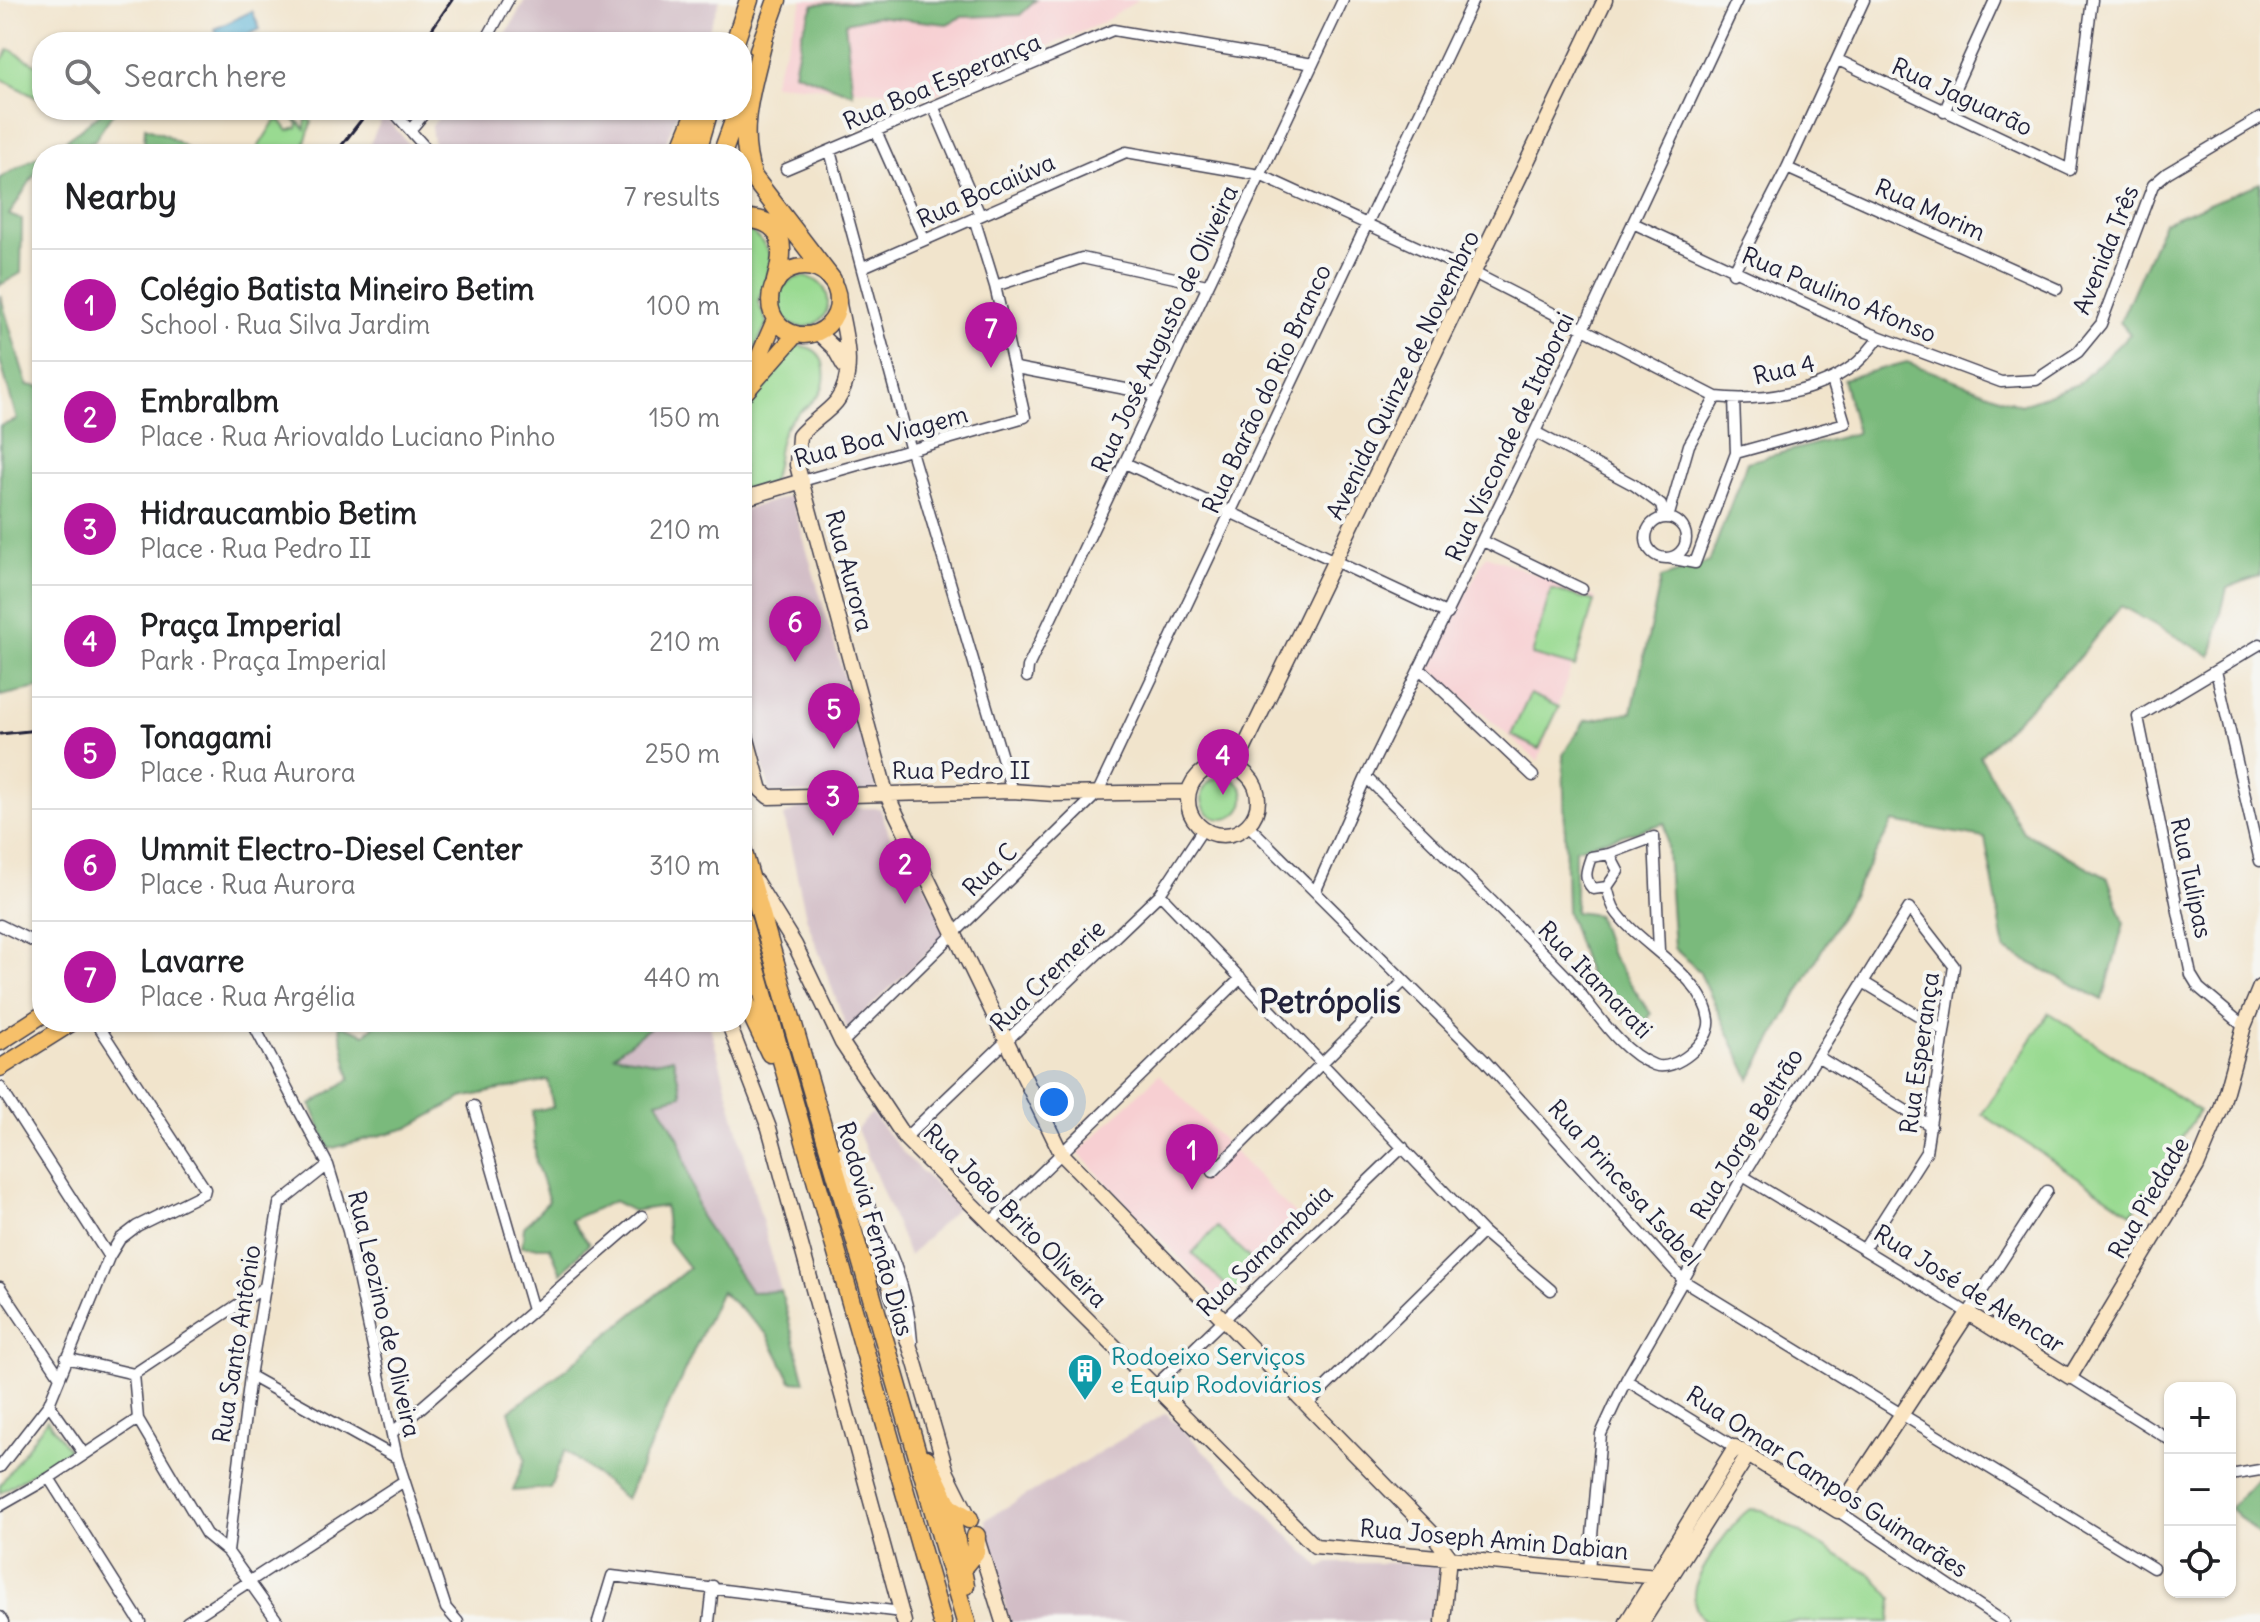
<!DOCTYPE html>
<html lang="en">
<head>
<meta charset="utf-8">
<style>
  :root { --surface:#fff; --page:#f6f6f6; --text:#202124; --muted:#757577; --line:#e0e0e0; --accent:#b5179e }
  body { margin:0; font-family:Delius,sans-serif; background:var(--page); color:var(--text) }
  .controls { position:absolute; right:24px; bottom:24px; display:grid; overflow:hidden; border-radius:16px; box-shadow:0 2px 6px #0004 }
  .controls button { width:72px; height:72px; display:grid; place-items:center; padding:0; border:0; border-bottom:2px solid var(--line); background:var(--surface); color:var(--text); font:40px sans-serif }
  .you { position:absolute; left:1054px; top:1102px; width:28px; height:28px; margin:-20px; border:6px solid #fff; border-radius:50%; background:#1a73e8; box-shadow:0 0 0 12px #1a73e833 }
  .badge { display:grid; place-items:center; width:52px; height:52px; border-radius:50%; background:var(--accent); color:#fff; font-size:26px; font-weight:700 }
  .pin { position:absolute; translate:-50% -66px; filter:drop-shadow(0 2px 4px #0008) }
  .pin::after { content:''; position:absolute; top:42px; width:28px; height:24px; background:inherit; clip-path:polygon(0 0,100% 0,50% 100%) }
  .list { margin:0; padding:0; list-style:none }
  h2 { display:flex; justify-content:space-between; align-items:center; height:104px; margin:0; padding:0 32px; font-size:34px }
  h2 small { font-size:26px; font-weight:400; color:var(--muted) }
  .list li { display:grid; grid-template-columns:52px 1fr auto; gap:24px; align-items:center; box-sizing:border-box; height:112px; padding:0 32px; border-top:2px solid var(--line) }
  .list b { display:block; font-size:30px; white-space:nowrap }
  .list p { margin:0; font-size:26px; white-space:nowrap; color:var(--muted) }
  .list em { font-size:26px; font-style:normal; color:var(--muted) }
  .icon { flex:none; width:44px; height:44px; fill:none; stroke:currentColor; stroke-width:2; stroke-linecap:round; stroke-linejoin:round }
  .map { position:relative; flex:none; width:2260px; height:1622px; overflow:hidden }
  .search { position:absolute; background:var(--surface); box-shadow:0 2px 6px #0004; left:32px; top:32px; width:720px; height:88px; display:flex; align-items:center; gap:20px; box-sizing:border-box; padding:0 28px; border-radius:32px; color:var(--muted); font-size:30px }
  .panel { position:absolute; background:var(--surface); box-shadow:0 2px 6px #0004; left:32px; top:144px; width:720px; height:888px; border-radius:32px }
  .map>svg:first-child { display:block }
  .built { fill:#f7cfd2 }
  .industrial { fill:#d2bdc6 }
  .green { fill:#99da91; stroke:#5e7e66; stroke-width:2 }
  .forest { fill:#7aba7b; stroke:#4e6e5b; stroke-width:2 }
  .water { fill:#56b1d4; stroke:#3c6a88; stroke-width:2 }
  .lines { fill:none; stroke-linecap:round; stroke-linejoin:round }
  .street-casing { stroke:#413f51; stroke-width:13 }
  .secondary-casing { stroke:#413f51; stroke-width:17 }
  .primary-casing { stroke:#413f51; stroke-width:19 }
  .highway-casing { stroke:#413f51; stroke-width:21 }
  .street { stroke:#fff; stroke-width:10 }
  .secondary { stroke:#fbe6c4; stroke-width:14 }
  .primary { stroke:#f6c06b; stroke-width:16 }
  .highway { stroke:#f6c06b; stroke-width:18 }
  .rail { stroke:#22223b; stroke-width:3 }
  .labels { text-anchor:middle; stroke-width:8; stroke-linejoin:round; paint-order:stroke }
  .street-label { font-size:24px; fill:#22223b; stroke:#f6f6f2 }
  .culture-label { font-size:24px; fill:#0d838f; stroke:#f6f6f2; text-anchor:start }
  .district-label { font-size:32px; font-weight:bold; fill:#22223b; stroke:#f6f6f2 }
</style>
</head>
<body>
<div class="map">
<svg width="2260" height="1622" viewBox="0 0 2260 1622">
  <rect width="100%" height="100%" fill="#f6f6f2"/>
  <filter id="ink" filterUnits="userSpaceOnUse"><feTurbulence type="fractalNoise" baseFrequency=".0125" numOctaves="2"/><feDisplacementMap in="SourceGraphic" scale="16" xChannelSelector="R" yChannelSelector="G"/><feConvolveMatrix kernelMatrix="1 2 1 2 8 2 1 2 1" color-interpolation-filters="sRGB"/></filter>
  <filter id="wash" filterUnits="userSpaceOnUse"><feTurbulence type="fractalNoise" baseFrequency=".006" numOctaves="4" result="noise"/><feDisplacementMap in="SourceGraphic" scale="32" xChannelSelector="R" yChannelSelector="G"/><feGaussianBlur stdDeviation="1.8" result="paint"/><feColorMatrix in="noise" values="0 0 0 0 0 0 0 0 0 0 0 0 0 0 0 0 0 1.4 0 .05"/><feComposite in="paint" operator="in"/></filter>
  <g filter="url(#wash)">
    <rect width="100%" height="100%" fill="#f1e4cc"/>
    <path class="built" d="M803,0H1138L1102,23L935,95L772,84Z
      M1486,555L1596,598L1538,761L1428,667Z
      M1159,1074L1307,1227L1226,1306L1078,1153Z"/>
    <path class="industrial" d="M525,0H720L704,42H502Z
      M445,110H678L662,154H444L433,141L431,127Z
      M384,114L402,136L417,154H365Z
      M791,496L878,793H771L742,698V510Z
      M801,807L880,808L892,842L901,836L948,933L847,1029L806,917L784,816Z
      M657,1022H709L781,1291L751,1292L700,1216L679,1139L657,1100L655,1062L613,1055Z
      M871,1113L906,1156L958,1207L909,1256L857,1129Z
      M1166,1413L1321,1568L1329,1563H1429L1439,1569L1435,1622H1010L988,1547L986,1519Z"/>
    <path class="green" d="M9,49L42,68V101L0,78V63Z
      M282,110H288L305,129L306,118L312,122L301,154H254L274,122L280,120L288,131L297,128L298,123Z
      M742,231H750C783,257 768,268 758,302L767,323L742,376Z
      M778 302a25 25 0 1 1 50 0a25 25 0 1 1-50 0Z
      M793,345C806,346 819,348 823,363C833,406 793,404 782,435C776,451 778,468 771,484L742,494V414Z
      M1551,589L1594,601L1575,667L1532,655Z
      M1530,694L1559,707L1539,749L1511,735Z
      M1202 798a21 21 0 1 1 42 0a21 21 0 1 1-42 0Z
      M2049,1013L2199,1111L2132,1213L1982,1114Z
      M1217,1227L1260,1268L1235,1294L1192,1253Z
      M47,1420L69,1450L0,1493V1485Z
      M1750,1509L1762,1510L1873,1576L1892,1598L1890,1622H1706C1696,1613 1692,1601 1695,1587C1701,1568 1734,1519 1750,1509Z"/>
    <path class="forest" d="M883,0H1036L1020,15L961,17L947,24L877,16L845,23L853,94L794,72L802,32L814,4Z
      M105,110H115L94,141L78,147V154H42V171L34,175L9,215L22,220L21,273L0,285V178L66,140Z
      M145,127L166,135L196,154H128L144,146Z
      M2260,183V575L2227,588L2211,656L2121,606L2076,661L1980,756L2023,832L2108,878L2124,923L2103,1000L2005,950L1985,838L1893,822L1750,1079L1699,971L1674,948L1665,823L1575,849V912L1597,915L1610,953L1651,1014L1639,1033L1589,976L1567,911L1563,754L1585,721L1632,712L1661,578L1709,562L1747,462L1857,433L1843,379L1907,362L2020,405L2078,384L2130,334L2120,322L2164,222Z
      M0,295L27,385L42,387V687L0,696V426L17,420L0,360Z
      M378,1022H657L614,1055L655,1062L673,1058L682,1095L657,1101L679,1139L700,1216L751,1292L781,1291L805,1382L791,1381L767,1334L721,1291L626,1499L565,1450L550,1488L513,1491L525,1459L509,1411L542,1388L689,1268L668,1241L665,1206L633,1211L614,1201L571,1220L589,1244L561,1273L550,1247H522L524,1227L549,1201L536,1163L532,1111L553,1107L548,1080L462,1098L408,1128L329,1149L311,1105L350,1079L339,1024L365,1034Z
      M2260,1476V1537L2230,1508Z"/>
    <path class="water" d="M252,11L260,29L232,42H221L215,29Z"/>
  </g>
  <g filter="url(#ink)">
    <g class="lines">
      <defs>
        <path id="street" d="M344,42L360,37L358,42
          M485,42L508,0
          M1838,60L2070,170L2092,0
          M934,108L980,215
          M392,110L431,154
          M1944,112L1995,0
          M412,128L427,110
          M876,131L924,239
          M830,151L911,451L1012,791
          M1787,168L2057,289
          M786,169L1113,30L1313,64
          M1633,223L1867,332L2001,382L2036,380L2078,352L2101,324L2153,185L2167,173L2260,118
          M863,267L1126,152L1260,175L1476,274L1716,397
          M1733,273L1787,168L1864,0
          M995,286L1082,258L1207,285
          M1016,368L1157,395
          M1535,432L1634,485L1661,505L1664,518
          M1736,453L1845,423L1832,380
          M1125,463L1448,614
          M802,481L1025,417L995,286L974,218
          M1646 538a20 20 0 1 1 40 0a20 20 0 1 1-40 0Z
          M1668,518L1689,445L1716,397C1760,402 1818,393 1854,365C1864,358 1872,346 1880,337
          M1483,541L1582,589
          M1669,558L1695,563L1736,453L1734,399
          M1419,668L1533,776
          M2216,671L2260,861
          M1027,677L1028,667L1343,0
          M1366,777C1432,843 1500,908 1565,975C1591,1003 1617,1051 1654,1065C1675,1073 1712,1041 1709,1020C1703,974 1637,944 1615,910C1611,904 1609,894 1607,887L1593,889C1583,878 1586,871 1591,857L1609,854L1618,871L1607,887
          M1248,825L1486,1062L1684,1281L2153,1568
          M1609,854L1654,837L1659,951
          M1316,890L1366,777L1535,432L1737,0
          M1160,894L1483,1232L1551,1290
          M0,925L42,946
          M1863,982L1944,1031
          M252,1022L328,1165L348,1231L397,1458L446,1608L458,1622
          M2244,1026L2199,988L2191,975L2138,717L2260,644
          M842,1043L1097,794L1473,0
          M1817,1056L1931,1126
          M0,1087L109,1257
          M474,1106L533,1310
          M905,1138L1160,894L1203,829
          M1213,1172L1403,982
          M1743,1176L1968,1313L2047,1191
          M864,1195C887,1242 909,1289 912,1342
          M990,1223L1241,978
          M0,1287L59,1375
          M66,1358L134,1374L138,1419L206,1534L228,1552L278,1622
          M134,1374L263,1288
          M250,1376L397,1458
          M2070,1377L2170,1440
          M1626,1380L1735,1447
          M1156,1385L1403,1147
          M49,1404L84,1454
          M1308,1404L1483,1232
          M393,1432L642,1216
          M0,1467L49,1404L109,1257L120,1239L137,1226L204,1193L205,1189L96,1022
          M2230,1475L2260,1470
          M49,1478L140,1622
          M0,1506L49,1478L138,1419
          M1838,1511L2004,1622
          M228,1552L250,1376L279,1204L328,1165
          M1589,1570L1601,1434L1626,1380L1743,1176L1909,908L1954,966L1926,1152L1864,1249
          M0,1617L3,1622
          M187,1622L404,1481
          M598,1622L612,1576L901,1612
          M709,1622L713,1586"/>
        <path id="secondary" d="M838,299C844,331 858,373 836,402C826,414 810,423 799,436L797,465L886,793L1061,1153L1431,1532L1449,1556L1443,1622
          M817,332L834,348L844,366
          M742,499L802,481
          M742,721L761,790L769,797L1012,791L1055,794L1189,792
          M1188 800a35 35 0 1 1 70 0a35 35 0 1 1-70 0Z
          M1235,767L1605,0
          M756,882L795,945L842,1043L905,1138L1315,1546L1669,1578
          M728,1022L769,1128L904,1622
          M844,1153L913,1356L947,1473L970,1519
          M977,1538L1003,1622
          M1627,1622L1735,1447L1838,1511L1968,1313L2070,1377L2197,1166L2221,1109L2244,1026L2260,987
          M1642,1622L1748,1455"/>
        <path id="primary" d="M770 301a34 34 0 1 1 68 0a34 34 0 1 1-68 0Z
          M749,380L775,320
          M742,396L796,334
          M0,1042L42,1015
          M0,1068L73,1022"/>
        <path id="highway" d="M763,41C752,87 736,131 753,177L832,280
          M735,42L749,0
          M759,50L777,0
          M679,154L697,110
          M696,154L709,110
          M722,154L738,110
          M742,219C787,217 785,250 776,281
          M742,849L966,1622
          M742,920L942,1622
          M742,994L770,1053
          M926,1459L949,1507L969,1519
          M949,1507L965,1585
          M961,1569L975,1552L976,1536"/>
      </defs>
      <use href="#street" class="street-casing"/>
      <use href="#secondary" class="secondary-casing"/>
      <use href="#primary" class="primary-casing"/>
      <use href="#highway" class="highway-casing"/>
      <use href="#street" class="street"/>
      <use href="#secondary" class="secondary"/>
      <use href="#primary" class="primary"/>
      <use href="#highway" class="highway"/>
      <path class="rail" d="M423,42L452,0
        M335,154L369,110
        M0,734L29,731L42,725"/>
    </g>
  </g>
  <defs>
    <symbol id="building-pin" viewBox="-11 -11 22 30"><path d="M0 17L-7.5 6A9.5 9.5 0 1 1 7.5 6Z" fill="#0f9aa8" stroke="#f6f6f2"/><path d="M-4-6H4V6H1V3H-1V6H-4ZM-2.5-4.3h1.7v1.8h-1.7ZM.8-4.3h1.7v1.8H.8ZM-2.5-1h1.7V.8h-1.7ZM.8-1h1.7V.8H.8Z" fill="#fff"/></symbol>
  </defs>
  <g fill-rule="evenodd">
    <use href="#building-pin" x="1065" y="1351" width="40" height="54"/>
  </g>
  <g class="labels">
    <g class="street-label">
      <text transform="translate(942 82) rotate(-23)" y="8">Rua Boa Esperança</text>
      <text transform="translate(1962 97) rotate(25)" y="8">Rua Jaguarão</text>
      <text transform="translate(986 191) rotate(-24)" y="8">Rua Bocaiúva</text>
      <text transform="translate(1930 210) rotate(24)" y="8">Rua Morim</text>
      <text transform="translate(2106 250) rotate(-68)" y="8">Avenida Três</text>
      <text transform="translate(1839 295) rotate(23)" y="8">Rua Paulino Afonso</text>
      <text transform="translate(1165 329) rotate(-65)" y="8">Rua José Augusto de Oliveira</text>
      <text transform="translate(1784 370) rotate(-13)" y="8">Rua 4</text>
      <text transform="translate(1403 375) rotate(-64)" y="8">Avenida Quinze de Novembro</text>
      <text transform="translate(1267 389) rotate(-65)" y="8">Rua Barão do Rio Branco</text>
      <text transform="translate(881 437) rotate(-15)" y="8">Rua Boa Viagem</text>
      <text transform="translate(1510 437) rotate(-65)" y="8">Rua Visconde de Itaborai</text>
      <text transform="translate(849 571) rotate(75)" y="8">Rua Aurora</text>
      <text x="961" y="779">Rua Pedro II</text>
      <text transform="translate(990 870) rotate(-44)" y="8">Rua C</text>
      <text transform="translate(2191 878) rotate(78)" y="8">Rua Tulipas</text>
      <text transform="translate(1048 976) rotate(-44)" y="8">Rua Cremerie</text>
      <text transform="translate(1595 980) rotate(46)" y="8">Rua Itamarati</text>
      <text transform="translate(1920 1053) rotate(-82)" y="8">Rua Esperança</text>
      <text transform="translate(1747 1134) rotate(-59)" y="8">Rua Jorge Beltrão</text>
      <text transform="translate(1624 1183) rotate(48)" y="8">Rua Princesa Isabel</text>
      <text transform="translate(2149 1198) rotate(-60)" y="8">Rua Piedade</text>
      <text transform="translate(1015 1216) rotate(45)" y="8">Rua João Brito Oliveira</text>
      <text transform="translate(875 1229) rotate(74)" y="8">Rodovia Fernão Dias</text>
      <text transform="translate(1265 1251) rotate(-44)" y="8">Rua Samambaia</text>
      <text transform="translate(1969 1289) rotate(32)" y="8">Rua José de Alencar</text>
      <text transform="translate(384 1314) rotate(77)" y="8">Rua Leozino de Oliveira</text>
      <text transform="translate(237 1344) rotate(-81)" y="8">Rua Santo Antônio</text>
      <text transform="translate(1827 1482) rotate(33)" y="8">Rua Omar Campos Guimarães</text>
      <text transform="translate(1494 1540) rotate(5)" y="8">Rua Joseph Amin Dabian</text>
    </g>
    <g class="culture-label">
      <text x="1111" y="1365">Rodoeixo Serviços<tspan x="1111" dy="28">e Equip Rodoviários</tspan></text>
    </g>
    <g class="district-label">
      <text x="1330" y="1013">Petrópolis</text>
    </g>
  </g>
</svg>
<div class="controls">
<button>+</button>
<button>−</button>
<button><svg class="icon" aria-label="locate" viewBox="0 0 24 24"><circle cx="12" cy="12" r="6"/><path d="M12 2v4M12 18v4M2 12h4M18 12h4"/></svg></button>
</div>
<div class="you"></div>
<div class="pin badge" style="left:1192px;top:1190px">1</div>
<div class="pin badge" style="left:905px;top:904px">2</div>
<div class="pin badge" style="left:833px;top:836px">3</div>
<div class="pin badge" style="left:1223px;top:795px">4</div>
<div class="pin badge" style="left:834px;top:749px">5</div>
<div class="pin badge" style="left:795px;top:662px">6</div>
<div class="pin badge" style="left:991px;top:368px">7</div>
<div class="search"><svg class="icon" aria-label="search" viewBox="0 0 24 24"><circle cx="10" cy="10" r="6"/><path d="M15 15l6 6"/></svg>Search here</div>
<section class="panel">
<h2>Nearby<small>7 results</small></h2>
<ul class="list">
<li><span class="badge">1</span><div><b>Colégio Batista Mineiro Betim</b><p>School · Rua Silva Jardim</p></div><em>100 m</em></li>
<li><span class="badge">2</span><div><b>Embralbm</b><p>Place · Rua Ariovaldo Luciano Pinho</p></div><em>150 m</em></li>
<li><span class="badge">3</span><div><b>Hidraucambio Betim</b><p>Place · Rua Pedro II</p></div><em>210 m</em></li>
<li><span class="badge">4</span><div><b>Praça Imperial</b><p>Park · Praça Imperial</p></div><em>210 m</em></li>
<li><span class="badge">5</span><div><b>Tonagami</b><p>Place · Rua Aurora</p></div><em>250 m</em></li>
<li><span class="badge">6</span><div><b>Ummit Electro-Diesel Center</b><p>Place · Rua Aurora</p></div><em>310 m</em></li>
<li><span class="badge">7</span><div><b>Lavarre</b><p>Place · Rua Argélia</p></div><em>440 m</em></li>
</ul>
</section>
</div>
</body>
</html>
